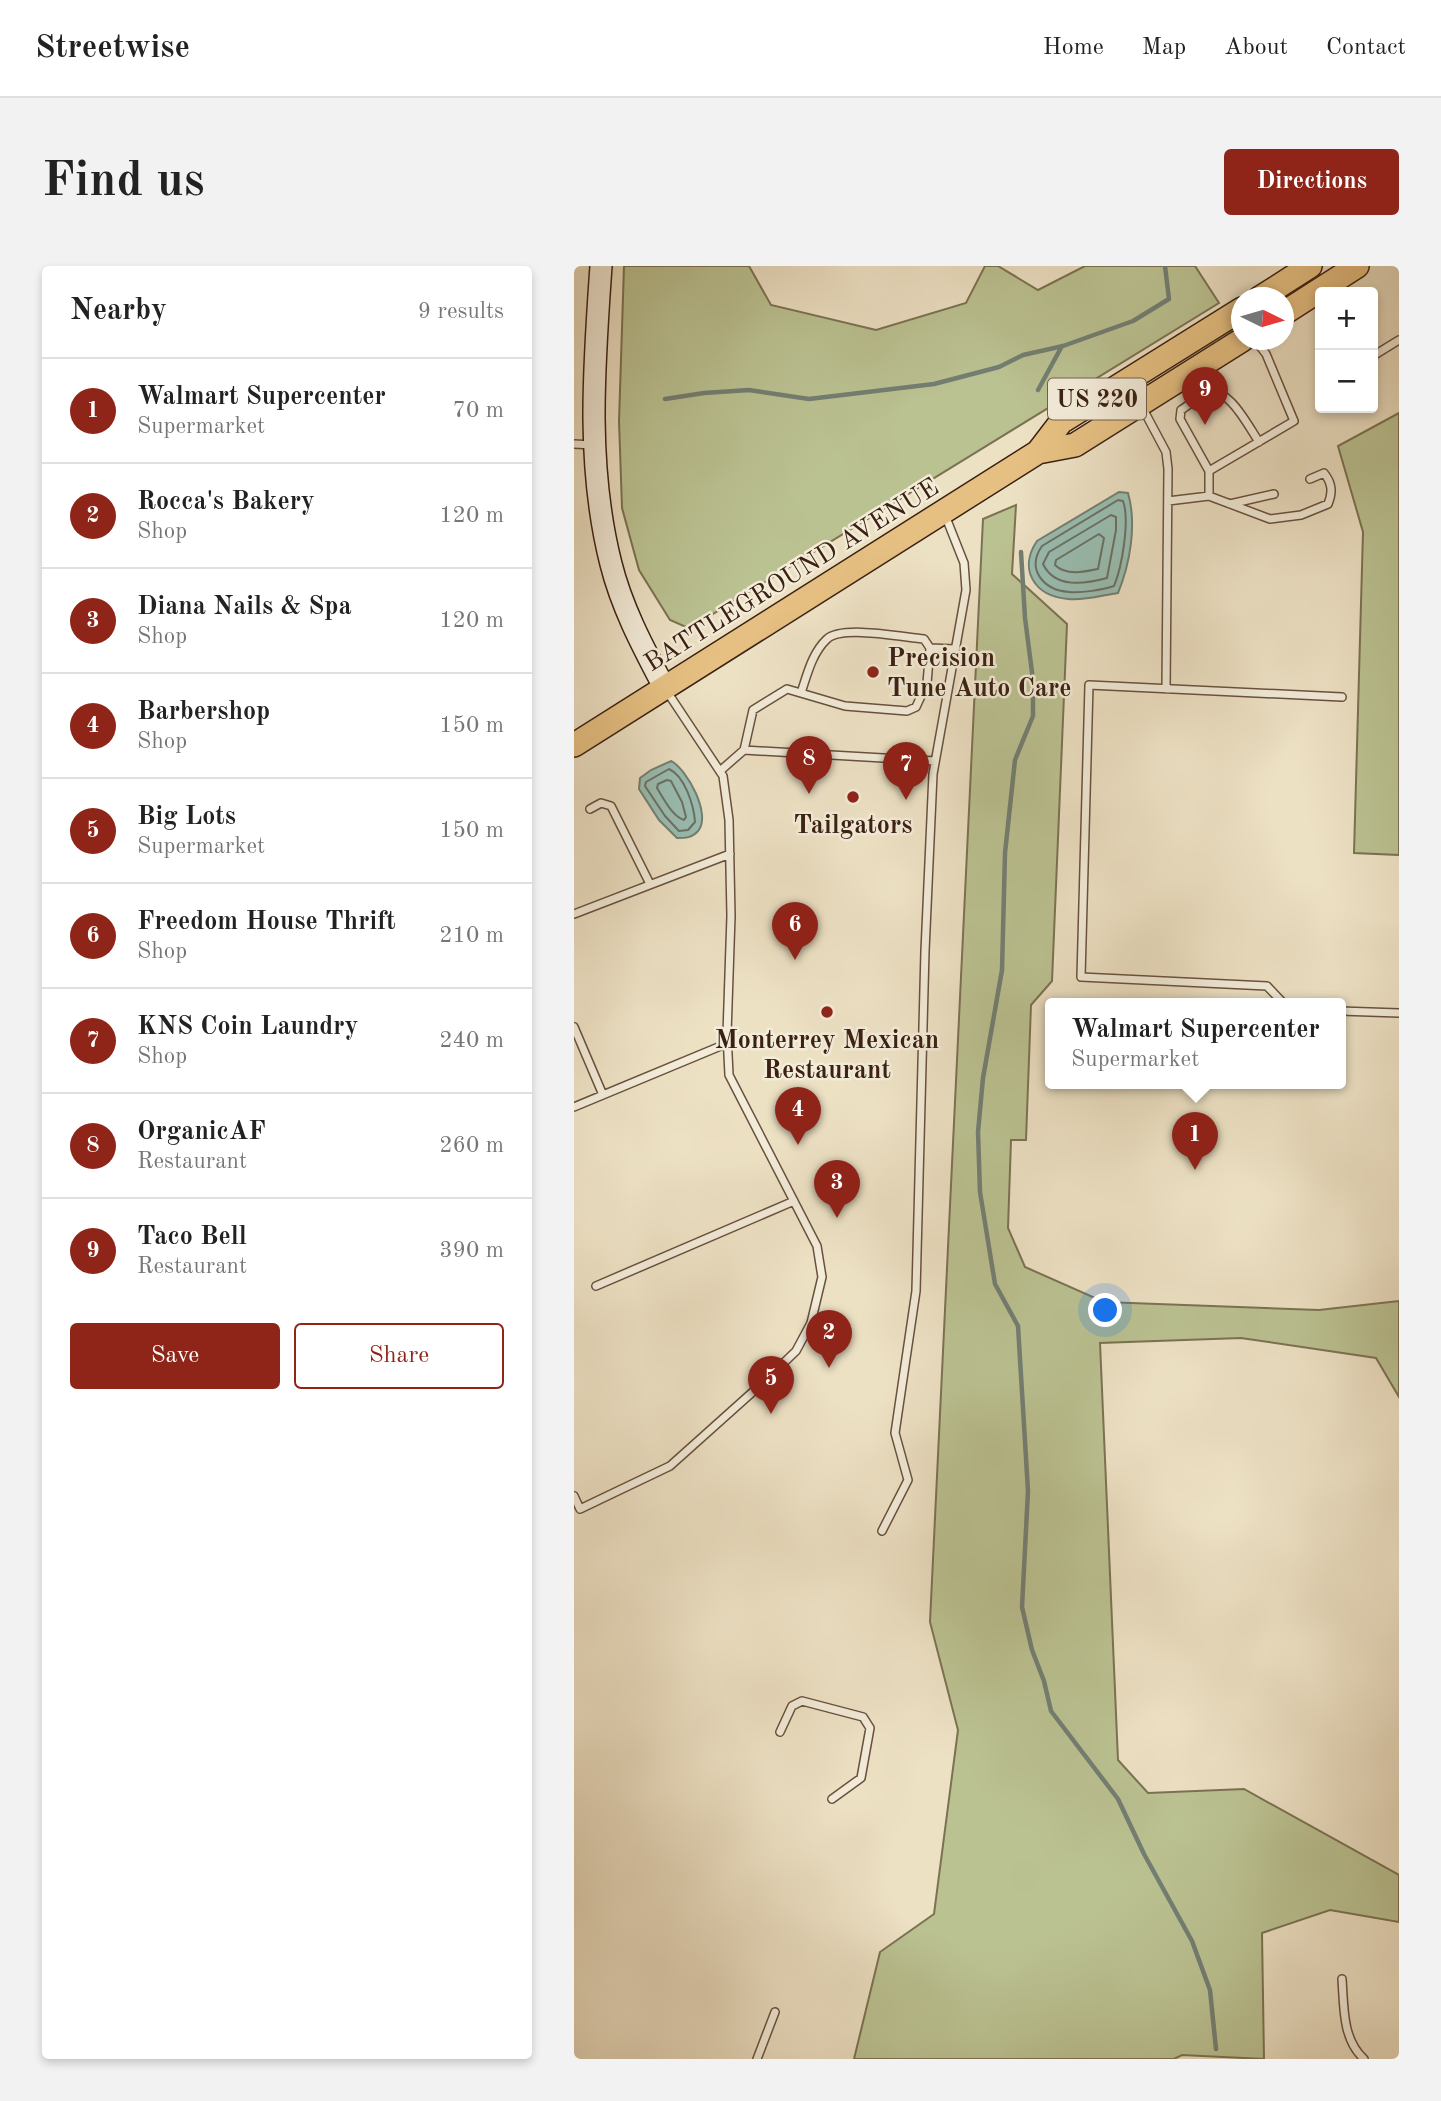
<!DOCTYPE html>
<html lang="en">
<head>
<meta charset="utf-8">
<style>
  :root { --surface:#fff; --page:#f2f2f2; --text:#222; --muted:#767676; --line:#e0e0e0; --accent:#8f2418 }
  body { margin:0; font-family:"Old Standard TT",serif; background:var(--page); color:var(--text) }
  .controls { position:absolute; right:21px; top:21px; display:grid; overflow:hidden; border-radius:7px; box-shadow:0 4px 10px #0003 }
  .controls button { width:63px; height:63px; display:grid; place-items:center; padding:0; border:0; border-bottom:2px solid var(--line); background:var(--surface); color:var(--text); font:35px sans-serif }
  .compass { position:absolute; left:657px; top:21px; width:63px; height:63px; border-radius:50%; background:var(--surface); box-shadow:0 4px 10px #0003; rotate:95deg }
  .you { position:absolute; left:532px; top:1045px; width:24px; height:24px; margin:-18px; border:5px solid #fff; border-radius:50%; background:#1a73e8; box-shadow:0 0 0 10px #1a73e833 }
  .badge { display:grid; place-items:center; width:46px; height:46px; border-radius:50%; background:var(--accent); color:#fff; font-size:23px; font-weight:700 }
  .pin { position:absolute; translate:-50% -58px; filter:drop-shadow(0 2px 4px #0008) }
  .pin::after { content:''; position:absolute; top:37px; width:24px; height:21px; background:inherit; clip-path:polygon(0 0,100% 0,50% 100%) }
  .popup { position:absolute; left:471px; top:732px; width:301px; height:91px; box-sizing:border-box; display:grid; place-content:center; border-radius:7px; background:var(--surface); filter:drop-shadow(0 2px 5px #0005); font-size:23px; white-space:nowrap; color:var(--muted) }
  .popup b { font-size:26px; color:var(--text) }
  .popup::after { content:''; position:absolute; left:50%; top:100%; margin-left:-14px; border:14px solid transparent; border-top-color:var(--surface) }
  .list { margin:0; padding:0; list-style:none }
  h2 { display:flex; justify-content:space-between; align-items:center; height:91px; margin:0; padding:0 28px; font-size:30px }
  h2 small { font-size:23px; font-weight:400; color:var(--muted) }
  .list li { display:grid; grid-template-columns:46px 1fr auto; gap:21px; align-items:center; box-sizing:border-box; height:105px; padding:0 28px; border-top:2px solid var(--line) }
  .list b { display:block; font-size:26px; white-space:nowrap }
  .list p { margin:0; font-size:23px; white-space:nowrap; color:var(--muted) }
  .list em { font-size:23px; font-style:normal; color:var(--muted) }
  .actions { display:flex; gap:14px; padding:21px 28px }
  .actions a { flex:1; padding:16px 0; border:2px solid var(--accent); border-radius:7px; text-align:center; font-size:24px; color:var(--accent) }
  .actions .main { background:var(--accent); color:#fff }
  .map { position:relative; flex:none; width:825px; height:1793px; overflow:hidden; border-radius:7px }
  header { display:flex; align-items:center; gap:42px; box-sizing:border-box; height:98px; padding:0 35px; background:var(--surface); border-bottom:2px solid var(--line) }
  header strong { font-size:33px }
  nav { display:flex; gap:38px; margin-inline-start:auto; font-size:24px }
  .intro { display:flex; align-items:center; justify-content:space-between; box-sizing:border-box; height:168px; padding:0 42px }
  h1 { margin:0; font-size:49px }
  .button { padding:18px 32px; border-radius:7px; background:var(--accent); color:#fff; font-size:24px; font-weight:700 }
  main { display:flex; gap:42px; padding:0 42px }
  aside { flex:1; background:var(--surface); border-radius:7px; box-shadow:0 4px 10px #0003 }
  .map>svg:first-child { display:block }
  .green { fill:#bbc292; stroke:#7b7252; stroke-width:2 }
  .water { fill:#99beb3; stroke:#737f73; stroke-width:2 }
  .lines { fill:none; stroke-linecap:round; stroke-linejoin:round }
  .shore { stroke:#6a7063; stroke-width:2 }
  .stream { stroke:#737f73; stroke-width:4.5 }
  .lane-casing { stroke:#68513f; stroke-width:10 }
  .secondary-casing { stroke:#3b2113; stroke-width:24 }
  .primary-casing { stroke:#3b2113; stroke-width:26 }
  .lane { stroke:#f3ecd9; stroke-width:7 }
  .secondary { stroke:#f3ecd9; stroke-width:21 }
  .primary { stroke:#e6c082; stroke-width:23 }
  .poi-dot { fill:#8f2418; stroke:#f3ecd9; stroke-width:2.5 }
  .labels { text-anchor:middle; stroke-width:5; stroke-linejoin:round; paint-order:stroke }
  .shield { fill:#f3ecd9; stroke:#725e4e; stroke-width:2 }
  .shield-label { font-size:24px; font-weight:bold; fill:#3b2113 }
  .street-label { font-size:26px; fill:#3b2113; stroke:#f3ecd9 }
  .poi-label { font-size:26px; font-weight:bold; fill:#3b2113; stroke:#f3ecd9 }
</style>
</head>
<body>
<header>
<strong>Streetwise</strong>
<nav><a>Home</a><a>Map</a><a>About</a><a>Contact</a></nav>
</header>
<div class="intro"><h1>Find us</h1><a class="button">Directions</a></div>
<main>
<aside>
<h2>Nearby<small>9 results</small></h2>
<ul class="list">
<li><span class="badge">1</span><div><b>Walmart Supercenter</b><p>Supermarket</p></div><em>70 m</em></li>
<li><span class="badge">2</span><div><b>Rocca's Bakery</b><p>Shop</p></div><em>120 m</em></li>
<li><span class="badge">3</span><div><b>Diana Nails &amp; Spa</b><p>Shop</p></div><em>120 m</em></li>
<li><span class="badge">4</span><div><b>Barbershop</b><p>Shop</p></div><em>150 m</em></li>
<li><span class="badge">5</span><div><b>Big Lots</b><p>Supermarket</p></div><em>150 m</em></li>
<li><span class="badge">6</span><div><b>Freedom House Thrift</b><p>Shop</p></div><em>210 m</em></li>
<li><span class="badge">7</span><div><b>KNS Coin Laundry</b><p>Shop</p></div><em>240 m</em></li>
<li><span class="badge">8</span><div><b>OrganicAF</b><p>Restaurant</p></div><em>260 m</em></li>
<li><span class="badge">9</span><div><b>Taco Bell</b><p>Restaurant</p></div><em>390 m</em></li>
</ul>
<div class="actions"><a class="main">Save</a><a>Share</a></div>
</aside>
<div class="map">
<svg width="825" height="1793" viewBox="0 0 825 1793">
  <rect width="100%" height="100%" fill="#ede1c4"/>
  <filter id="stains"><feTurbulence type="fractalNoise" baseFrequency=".00286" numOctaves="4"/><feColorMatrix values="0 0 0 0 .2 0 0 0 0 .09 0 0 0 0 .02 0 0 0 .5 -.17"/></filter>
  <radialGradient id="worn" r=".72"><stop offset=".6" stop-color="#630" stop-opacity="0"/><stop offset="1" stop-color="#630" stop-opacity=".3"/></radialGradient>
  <path class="green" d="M50,0H175L197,39L302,64L392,37L411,0H424L464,24L511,0H621L645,37L121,359L112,361L96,354L65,304L48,242L45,155Z
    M825,147V589L780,587L789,266L764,180Z
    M442,239L438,308L493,358L478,715L457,739L452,874H437L434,962L451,1001L530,1036L745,1044L825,1035V1131L802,1092L667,1072L526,1077L544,1494L574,1527L670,1523L825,1609V1656L756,1644L688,1667L690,1793L608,1789L600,1793H280L306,1686L360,1648L384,1464L356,1356L409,253Z"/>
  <path class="water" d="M545,226L554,227C563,258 556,298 544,327C529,329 510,335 494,333C460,330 444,303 463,275Z
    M97,495C113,503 138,549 124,565C118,572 111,572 103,572L85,554L65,523L66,512L77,504Z"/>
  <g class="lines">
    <path class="shore" d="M544,234L549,235C556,254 548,301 540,320C528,324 508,327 495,326C469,324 452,303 468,280Z
      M537,249L542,251V264L533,312C511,318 481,323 469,298L475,286Z
      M525,268L530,272L524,303C510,306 492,310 481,299L482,294Z
      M95,503C111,510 120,540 121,556L114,564L105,565L91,550L71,520L72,516Z
      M93,514L97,515L108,536L112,551L110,554C98,550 90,533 83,522L84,518Z"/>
    <path class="stream" d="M464,124L488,80
      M91,133L130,127L175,124L235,133L360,118L425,101L449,89L489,80L559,55L595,33L591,0
      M447,286L451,352L459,414V450L441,494L431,587L428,704L409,812L404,866L406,926L421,1018L444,1060L454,1225L448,1341L458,1384L470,1415L477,1445L544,1533L570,1588L618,1675L636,1724L642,1783"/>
    <defs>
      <path id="lane" d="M799,90L825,74
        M568,141L592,186L594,203L592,423
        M0,178L19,179
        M635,205L606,153L607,144C615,139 622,132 630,128C653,116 674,160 685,176
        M635,230L696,253L727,249L754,238C759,226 758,217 750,207L736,213
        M594,235L635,230V205L720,155L692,88L681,74
        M656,238L700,228
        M227,427C233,409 238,387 253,373C268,359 328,371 350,373L356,382
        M170,484L179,444L213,423L271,440L333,445L342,441L353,417L356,382L381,383
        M146,505L170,484L361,495
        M16,543L27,537L37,540L76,618
        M0,648L156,588
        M710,738L693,720L507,711L515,419L768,431
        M766,745L825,747
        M0,761L29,829
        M0,841L154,777
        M22,1020L220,935
        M0,1230L6,1243L96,1200L192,1114L222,1085L237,1057L248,1011L243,980L155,809L153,768L157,650L155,554L149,510L92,424
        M308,1265L334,1214L321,1167L342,1025L351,685L359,508L392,324L390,297L371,249
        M206,1466L218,1440L228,1435L289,1451L296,1462L287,1512L258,1533
        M768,1713C770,1740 768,1773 790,1793
        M183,1793L201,1746"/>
      <path id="secondary" d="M27,0C20,100 12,200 37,298C48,342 69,381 90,421"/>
      <path id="primary" d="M686,32L736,0
        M710,47L783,0
        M464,186L501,179L668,74
        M0,479L464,186L487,156L668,43"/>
    </defs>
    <use href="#lane" class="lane-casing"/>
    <use href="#secondary" class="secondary-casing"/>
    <use href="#primary" class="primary-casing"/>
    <use href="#lane" class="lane"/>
    <use href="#secondary" class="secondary"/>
    <use href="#primary" class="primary"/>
  </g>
  <g class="poi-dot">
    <circle cx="299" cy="406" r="7"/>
    <circle cx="279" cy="531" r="7"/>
    <circle cx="253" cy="746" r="7"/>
  </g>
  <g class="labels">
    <rect class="shield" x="474" y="112.5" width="98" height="41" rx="5"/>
    <g class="shield-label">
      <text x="523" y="141">US 220</text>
    </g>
    <g class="street-label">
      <text transform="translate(217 308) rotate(-32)" y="9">BATTLEGROUND AVENUE</text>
    </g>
    <g class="poi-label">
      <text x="313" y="400" text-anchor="start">Precision<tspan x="313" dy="30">Tune Auto Care</tspan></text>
      <text x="279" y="567">Tailgators</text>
      <text x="253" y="782">Monterrey Mexican<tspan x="253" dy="30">Restaurant</tspan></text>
    </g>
  </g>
  <rect width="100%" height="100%" filter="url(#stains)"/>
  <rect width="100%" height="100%" fill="url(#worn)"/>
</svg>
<div class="controls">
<button>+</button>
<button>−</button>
</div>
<svg class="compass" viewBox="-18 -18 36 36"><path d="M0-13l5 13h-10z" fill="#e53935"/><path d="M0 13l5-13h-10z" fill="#767676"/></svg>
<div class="you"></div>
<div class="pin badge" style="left:621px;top:904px">1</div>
<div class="popup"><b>Walmart Supercenter</b>Supermarket</div>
<div class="pin badge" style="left:255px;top:1102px">2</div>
<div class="pin badge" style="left:263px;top:952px">3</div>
<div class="pin badge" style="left:224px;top:879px">4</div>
<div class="pin badge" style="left:197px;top:1148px">5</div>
<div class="pin badge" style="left:221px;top:694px">6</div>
<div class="pin badge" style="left:332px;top:534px">7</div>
<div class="pin badge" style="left:235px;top:528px">8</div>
<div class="pin badge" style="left:631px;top:159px">9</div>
</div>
</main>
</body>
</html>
